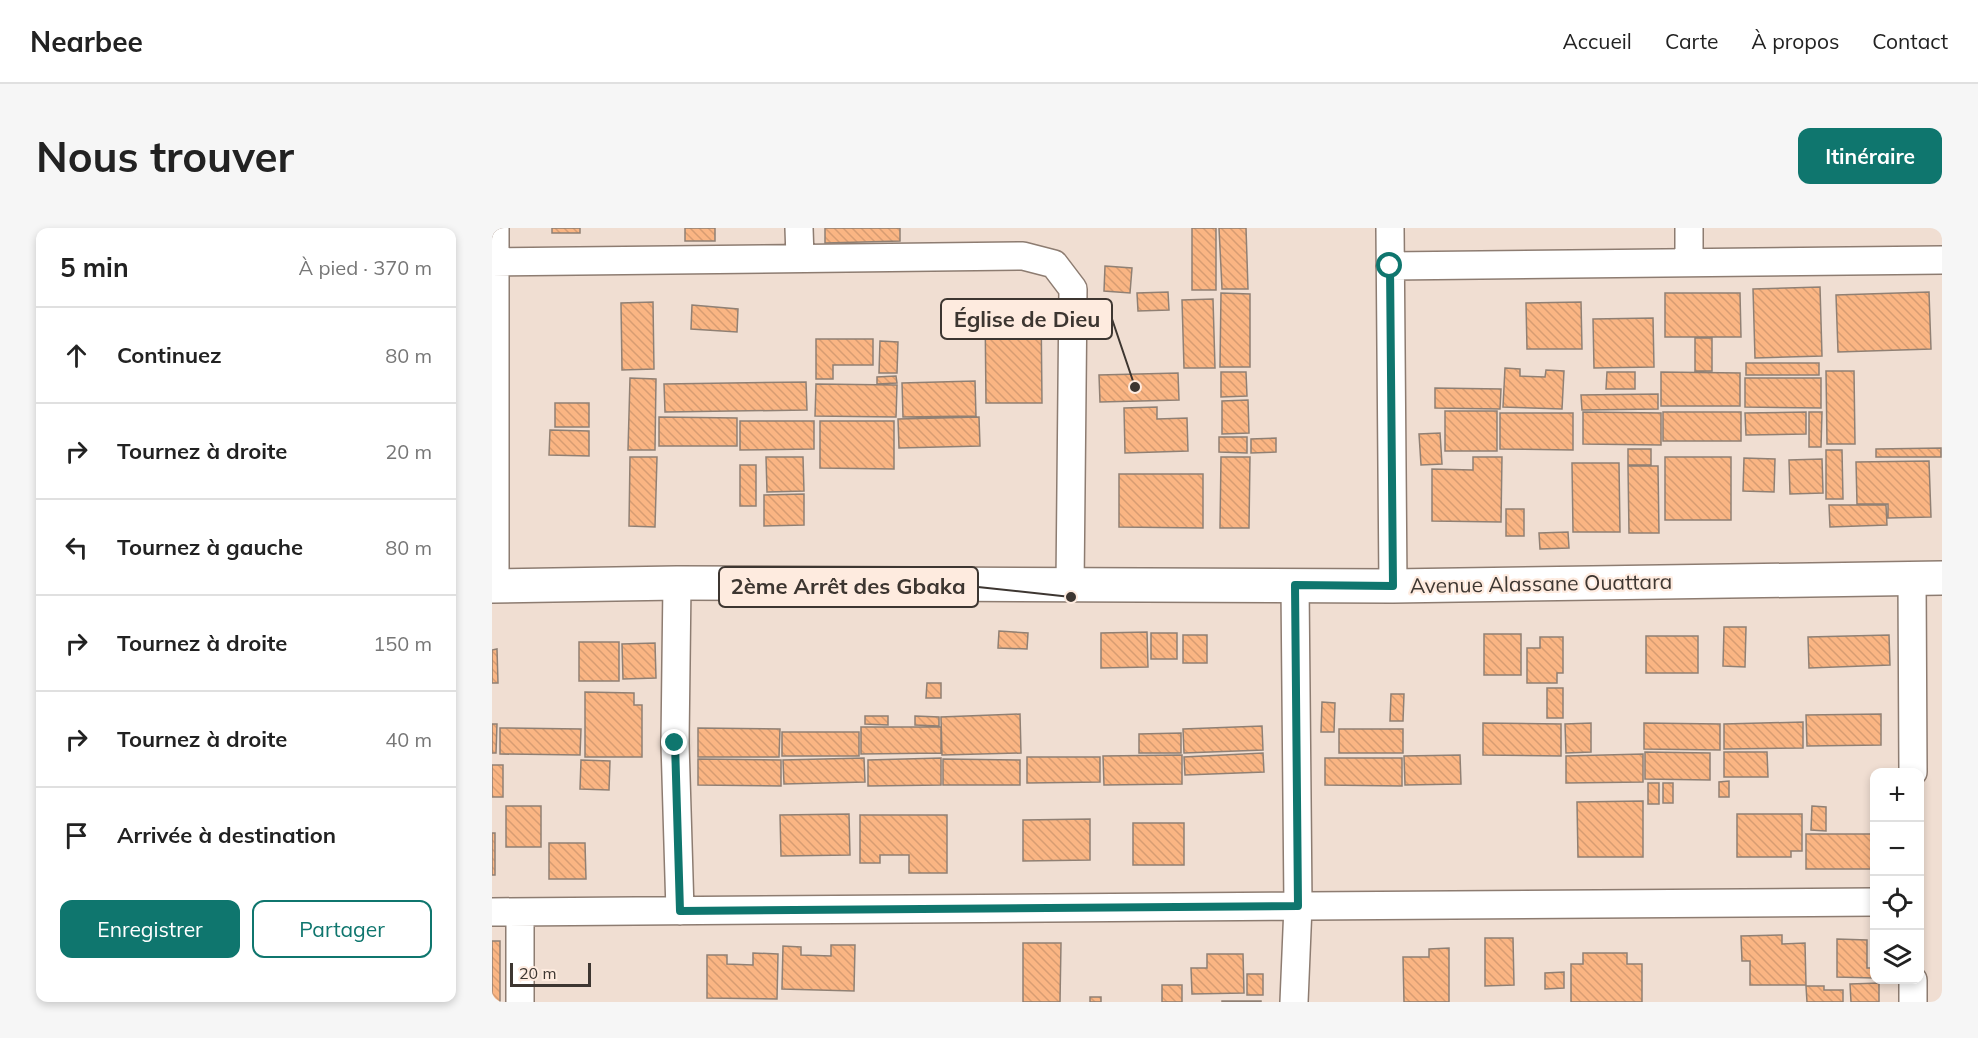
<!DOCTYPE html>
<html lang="fr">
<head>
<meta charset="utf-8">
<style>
  :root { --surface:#fff; --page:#f6f6f6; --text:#222; --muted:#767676; --line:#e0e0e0; --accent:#0f766e }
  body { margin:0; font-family:Mulish,sans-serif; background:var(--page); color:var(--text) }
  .controls { position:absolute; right:18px; bottom:18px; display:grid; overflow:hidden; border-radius:12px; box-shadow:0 3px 9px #0003 }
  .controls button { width:54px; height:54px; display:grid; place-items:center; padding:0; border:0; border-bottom:2px solid var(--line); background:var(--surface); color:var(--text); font:30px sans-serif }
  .scale { position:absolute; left:18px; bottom:15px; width:81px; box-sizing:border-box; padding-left:6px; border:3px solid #3d3631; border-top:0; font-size:16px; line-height:21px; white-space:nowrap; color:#3d3631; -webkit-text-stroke:4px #feebdf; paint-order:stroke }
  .stop { position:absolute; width:18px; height:18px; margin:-14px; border:4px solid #0f766e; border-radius:50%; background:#fff }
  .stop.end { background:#0f766e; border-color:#fff; box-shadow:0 2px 6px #0008 }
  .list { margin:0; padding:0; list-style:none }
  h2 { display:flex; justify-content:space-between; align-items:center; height:78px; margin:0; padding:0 24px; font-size:26px }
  h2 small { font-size:20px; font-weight:400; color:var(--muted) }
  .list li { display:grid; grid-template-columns:39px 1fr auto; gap:18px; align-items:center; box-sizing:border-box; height:96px; padding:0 24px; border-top:2px solid var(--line) }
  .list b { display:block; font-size:22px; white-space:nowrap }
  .list em { font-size:20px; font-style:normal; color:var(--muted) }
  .actions { display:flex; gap:12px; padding:18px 24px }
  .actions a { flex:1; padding:14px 0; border:2px solid var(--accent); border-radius:12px; text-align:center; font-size:21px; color:var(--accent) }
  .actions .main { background:var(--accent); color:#fff }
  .icon { flex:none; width:33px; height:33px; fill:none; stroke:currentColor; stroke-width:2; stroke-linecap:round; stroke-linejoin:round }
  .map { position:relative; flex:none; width:1450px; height:774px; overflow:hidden; border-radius:12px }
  header { display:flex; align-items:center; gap:36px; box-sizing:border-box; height:84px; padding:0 30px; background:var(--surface); border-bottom:2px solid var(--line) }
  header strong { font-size:28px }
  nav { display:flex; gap:33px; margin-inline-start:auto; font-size:21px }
  .intro { display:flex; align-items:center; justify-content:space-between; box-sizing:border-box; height:144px; padding:0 36px }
  h1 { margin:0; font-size:42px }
  .button { padding:15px 27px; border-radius:12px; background:var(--accent); color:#fff; font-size:21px; font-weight:700 }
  main { display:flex; gap:36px; padding:0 36px }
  aside { flex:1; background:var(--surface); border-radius:12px; box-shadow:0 3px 9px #0003 }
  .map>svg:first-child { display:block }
  .building { fill:url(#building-back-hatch); stroke:#908074; stroke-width:1.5 }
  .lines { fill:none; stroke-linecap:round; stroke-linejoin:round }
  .minor-casing { stroke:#8d7c71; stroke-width:30 }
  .tertiary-casing { stroke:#8d7c71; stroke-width:36 }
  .minor { stroke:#fff; stroke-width:27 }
  .tertiary { stroke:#fff; stroke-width:33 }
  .route { stroke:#0f766e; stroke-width:8 }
  .labels { text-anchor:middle; stroke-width:4.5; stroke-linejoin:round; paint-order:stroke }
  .street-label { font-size:21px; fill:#3d3631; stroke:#feebdf }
  .leader { fill:none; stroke:#3d3631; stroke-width:2 }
  .callout-dot { fill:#3d3631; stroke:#feebdf; stroke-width:2 }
  .callout { fill:#feebdf; stroke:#3d3631; stroke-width:2 }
  .callout-label { font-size:22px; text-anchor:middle; font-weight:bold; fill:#3d3631 }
</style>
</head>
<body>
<header>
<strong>Nearbee</strong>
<nav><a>Accueil</a><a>Carte</a><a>À propos</a><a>Contact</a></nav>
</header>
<div class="intro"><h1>Nous trouver</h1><a class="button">Itinéraire</a></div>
<main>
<aside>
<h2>5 min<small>À pied · 370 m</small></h2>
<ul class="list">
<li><svg class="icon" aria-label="ahead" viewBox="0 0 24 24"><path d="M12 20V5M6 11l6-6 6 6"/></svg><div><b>Continuez</b></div><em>80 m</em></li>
<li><svg class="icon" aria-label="right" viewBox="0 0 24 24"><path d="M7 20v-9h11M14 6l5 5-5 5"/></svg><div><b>Tournez à droite</b></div><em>20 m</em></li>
<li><svg class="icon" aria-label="left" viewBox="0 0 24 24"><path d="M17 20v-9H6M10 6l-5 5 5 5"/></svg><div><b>Tournez à gauche</b></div><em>80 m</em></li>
<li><svg class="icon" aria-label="right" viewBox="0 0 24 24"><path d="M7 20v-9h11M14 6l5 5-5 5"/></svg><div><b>Tournez à droite</b></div><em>150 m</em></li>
<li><svg class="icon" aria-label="right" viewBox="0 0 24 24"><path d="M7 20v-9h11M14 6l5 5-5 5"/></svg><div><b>Tournez à droite</b></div><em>40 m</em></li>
<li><svg class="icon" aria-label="arrive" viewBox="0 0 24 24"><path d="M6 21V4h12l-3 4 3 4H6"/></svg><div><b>Arrivée à destination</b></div></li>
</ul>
<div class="actions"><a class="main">Enregistrer</a><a>Partager</a></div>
</aside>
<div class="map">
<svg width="1450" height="774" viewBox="0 0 1450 774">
  <defs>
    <pattern id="building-back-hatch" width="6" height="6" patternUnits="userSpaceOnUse" patternTransform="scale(1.5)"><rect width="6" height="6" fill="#fab583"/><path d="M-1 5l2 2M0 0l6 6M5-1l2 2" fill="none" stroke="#d79c72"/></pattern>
  </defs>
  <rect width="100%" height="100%" fill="#f0ded2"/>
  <path class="building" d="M60,0H88V5H60Z
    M193,0H223V13H193Z
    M333,0H408V13L333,15Z
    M700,0H724V62H700Z
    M727,0H754L756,61H730Z
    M613,38L640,40L638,65L612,63Z
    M1328,59L1330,128L1263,130L1261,61Z
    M676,64L677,82L646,83L645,65Z
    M1437,64L1439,121L1346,124L1344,67Z
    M729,65L758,66V139H728Z
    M1173,65H1248L1249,109H1173Z
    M721,71L723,140H692L690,72Z
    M161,74L162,141L130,142L129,75Z
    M1089,74L1090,121H1035L1034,75Z
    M549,75L550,175H494L493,76Z
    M200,77L246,81L245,104L199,101Z
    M1161,90L1162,139L1102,140L1101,91Z
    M1203,110H1220V143H1203Z
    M324,111H381V137H341V151H324Z
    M388,113L406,114L405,145H387Z
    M1254,135H1327V147H1254Z
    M1013,140L1028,141V148L1053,149L1054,142L1072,143L1070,181L1011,179Z
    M1334,143H1362L1363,216H1335Z
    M729,144H754L755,168L729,169Z
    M1115,144H1143V161H1114Z
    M1169,144L1248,145V178H1169Z
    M686,145L687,172L608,174L607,147Z
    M404,148L405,155L385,156V149Z
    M138,150L164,151L163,222H136Z
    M1253,150H1329V180L1253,179Z
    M483,153L484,188L411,189L410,155Z
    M314,154L315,182L173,184L172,156Z
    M324,156L405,157L404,189L323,188Z
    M943,160L1009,161L1008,181L943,180Z
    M1166,166V181L1090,182L1089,167Z
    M756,172L757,205L730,206V173Z
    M63,175H97V199H63Z
    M665,179V191L695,190L696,223L633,225L632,180Z
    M953,183H1005V223H953Z
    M1091,184L1169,185V217L1091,216Z
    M1171,184H1249V213H1171Z
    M1314,184V206L1254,207L1253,185Z
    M1317,184H1330L1329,219H1317Z
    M1008,185H1081V222L1008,221Z
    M167,189L245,190V218H167Z
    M487,189L488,218L407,220L406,191Z
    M248,193H322V221L248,222Z
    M328,193H402V241L328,240Z
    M58,202L97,203V228L57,227Z
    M948,205L950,236L929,237L927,206Z
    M727,209H755V225L727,224Z
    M784,210V224L759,225V211Z
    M1449,220V229H1384V221Z
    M1136,221H1159V237H1136Z
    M1334,222H1350L1351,271H1334Z
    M138,229H165L163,299L137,298Z
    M274,229H311L312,263L275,264Z
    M729,229H758L757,300H728Z
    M981,229H1010L1009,294L940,293V241L981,242Z
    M1173,229H1239V292H1173Z
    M1252,230L1283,231L1282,264L1251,263Z
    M1330,231L1331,265L1298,266L1297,232Z
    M1437,233L1439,289L1396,290V276H1365L1364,234Z
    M1080,235H1127L1128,304H1081Z
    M248,237H264V278H248Z
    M1136,238H1166L1167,305H1137Z
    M627,246H711V300L627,299Z
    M312,266V297L272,298V267Z
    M1337,277H1394L1395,297L1338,299Z
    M1014,281H1032V308H1014Z
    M1076,304L1077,320L1048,321L1047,305Z
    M1232,399H1254L1253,439L1231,438Z
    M507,403L536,405L535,421L506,420Z
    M655,404L656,439L609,440V405Z
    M659,405H685V431H659Z
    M992,406H1029V447H992Z
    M691,407H715V435H691Z
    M1397,407L1398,437L1317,440L1316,409Z
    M1154,408H1206V445H1154Z
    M1048,409H1071V445H1065V455H1035V420H1048Z
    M87,414H127V453H87Z
    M163,415L164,450L131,451L130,416Z
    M5,421L6,455H0V422Z
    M435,455H449V470H434Z
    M1055,460H1071V490H1055Z
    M93,464L142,465V477H150V529H93Z
    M899,466H912L911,493H898Z
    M830,474L843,475L842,504H829Z
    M528,486L529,525L450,527L449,489Z
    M1389,486V517L1315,518L1314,487Z
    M373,488H396V497L373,496Z
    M423,488L447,489V498L423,497Z
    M1311,494V520L1232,521V496Z
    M991,495L1069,496V528L991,527Z
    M1099,495V524L1074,525L1073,496Z
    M1152,495L1228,496V522L1152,521Z
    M0,496H5L4,525H0Z
    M770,498L771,522L692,525L691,501Z
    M369,499H449V525L369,526Z
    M8,500L89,501L88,527L8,526Z
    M206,500L288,501L287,529H206Z
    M847,501H911V525H847Z
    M290,504H367V528H290Z
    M689,505V525H647V506Z
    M1153,524L1218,525V552L1153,551Z
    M1232,524H1275L1276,549H1232Z
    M771,525L772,544L693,547L692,529Z
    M1151,526V554L1074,555V528Z
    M690,527V556L612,557L611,528Z
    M968,527L969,556L913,557L912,528Z
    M535,529H608V554L535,555Z
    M372,530L373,554L292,556L291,532Z
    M449,530V557L376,558V532Z
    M833,530H910V558L833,557Z
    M206,531L289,532V558L206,557Z
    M451,531L528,532V557H451Z
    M89,532L118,533L117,562L88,561Z
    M0,537H11V569H0Z
    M1237,553V569H1227V554Z
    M1156,555H1167V576H1156Z
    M1171,555H1181V575H1171Z
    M1151,573V629H1086L1085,574Z
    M14,578H49V619H14Z
    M1320,578L1334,579V603L1319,602Z
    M357,586L358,627L289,628L288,587Z
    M1245,586H1310V623H1299V629H1245Z
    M368,587H455V645H417V627H388V635H368Z
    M598,591V632L531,633V592Z
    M641,595H692V637H641Z
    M0,605H3V647H0Z
    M1314,606H1382V641H1314Z
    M57,615H93L94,651H57Z
    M1290,707V716L1313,715L1314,757H1258V733H1250L1249,708Z
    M993,710H1021L1022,757L993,758Z
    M1345,711L1375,712V740H1382V750L1345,749Z
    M0,713H8V774H0Z
    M531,715H569L568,774H531Z
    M339,717H363L362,763L290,761L291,718L309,719V727L339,728Z
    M957,720V774H912L911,729H937V721Z
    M261,725L286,726L285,771L215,770V727H235V736L261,737Z
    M1091,725H1135V736H1150V774H1079V736H1091Z
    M715,726H751L752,765L700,766L699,740H715Z
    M1072,744V760L1053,761V745Z
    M755,746H771V767H755Z
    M1387,755V774H1359L1358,756Z
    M670,757H690V774H670Z
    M1314,758H1332V762H1351V774H1315Z
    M598,769H609V774H598Z
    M730,773H769V774H730Z"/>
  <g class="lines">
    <defs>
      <path id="minor" d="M307,0L308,30
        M898,0L901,358
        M1197,0V34
        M0,34L531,28L562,36L581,61L578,358
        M898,38L1450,32
        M1420,350L1421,544
        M185,355L183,515L188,683
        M3,357V0
        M0,684L1382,674
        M28,684V774
        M802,774L806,678L803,357
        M1421,774V752"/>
      <path id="tertiary" d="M0,358L185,355L901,358L1450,350"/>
    </defs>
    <use href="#minor" class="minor-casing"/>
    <use href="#tertiary" class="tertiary-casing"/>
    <use href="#minor" class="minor"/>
    <use href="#tertiary" class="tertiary"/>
  </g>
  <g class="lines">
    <path class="route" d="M183,515L188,683L806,678L803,357L901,358L898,38"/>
  </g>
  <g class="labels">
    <g class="street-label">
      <text transform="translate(1049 356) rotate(-1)" y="7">Avenue Alassane Ouattara</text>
    </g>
  </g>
  <path class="leader" d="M643 159L620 91M579 369L486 359"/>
  <g class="callout-dot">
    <circle cx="643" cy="159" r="6"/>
    <circle cx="579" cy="369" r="6"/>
  </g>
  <g class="callout">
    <rect x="449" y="71" width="171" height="40" rx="6"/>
    <rect x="227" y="339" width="259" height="40" rx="6"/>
  </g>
  <g class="callout-label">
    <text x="535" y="99">Église de Dieu</text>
    <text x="356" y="366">2ème Arrêt des Gbaka</text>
  </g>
</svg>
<div class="controls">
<button>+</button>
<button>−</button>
<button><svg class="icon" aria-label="locate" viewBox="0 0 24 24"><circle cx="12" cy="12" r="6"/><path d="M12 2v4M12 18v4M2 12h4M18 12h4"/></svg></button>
<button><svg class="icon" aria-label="layers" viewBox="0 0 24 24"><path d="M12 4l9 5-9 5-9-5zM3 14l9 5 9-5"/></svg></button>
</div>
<div class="scale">20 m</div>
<div class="stop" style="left:898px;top:38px"></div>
<div class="stop end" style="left:183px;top:515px"></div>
</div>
</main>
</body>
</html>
